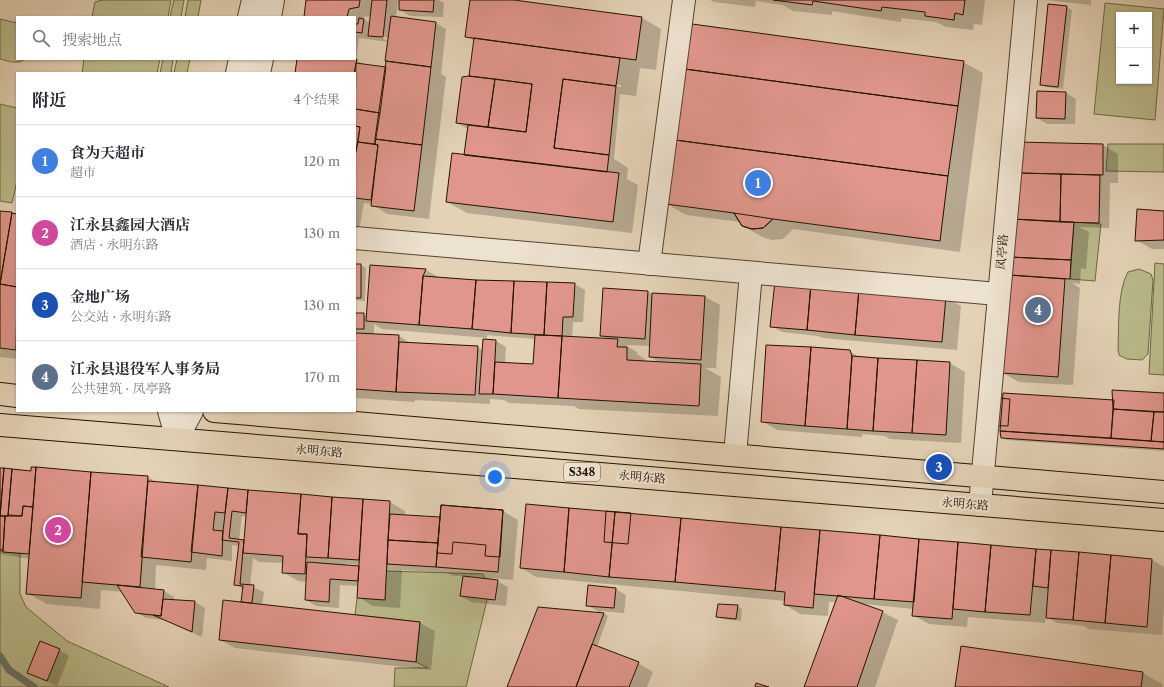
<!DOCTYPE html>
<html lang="zh">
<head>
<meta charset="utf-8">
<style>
  :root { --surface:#fff; --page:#f7f7f7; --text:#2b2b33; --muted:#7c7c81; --line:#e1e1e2; --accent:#1a73e8 }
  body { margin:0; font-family:"Libre Caslon Text","Noto Serif SC",serif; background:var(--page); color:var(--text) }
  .controls { position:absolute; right:12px; top:12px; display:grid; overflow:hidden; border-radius:0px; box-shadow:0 1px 3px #0004 }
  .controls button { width:36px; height:36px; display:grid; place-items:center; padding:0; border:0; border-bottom:1px solid var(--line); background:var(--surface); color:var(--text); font:20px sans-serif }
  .you { position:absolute; left:495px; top:477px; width:14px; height:14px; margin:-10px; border:3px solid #fff; border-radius:50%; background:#1a73e8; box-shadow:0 0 0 6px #1a73e833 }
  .badge { display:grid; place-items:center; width:26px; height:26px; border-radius:50%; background:var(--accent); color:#fff; font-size:13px; font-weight:700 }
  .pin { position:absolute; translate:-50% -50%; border:2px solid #fff; box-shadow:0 1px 4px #0006 }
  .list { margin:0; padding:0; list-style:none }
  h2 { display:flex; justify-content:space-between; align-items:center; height:52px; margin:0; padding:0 16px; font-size:17px }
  h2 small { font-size:13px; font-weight:400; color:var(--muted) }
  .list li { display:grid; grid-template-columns:26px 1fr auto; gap:12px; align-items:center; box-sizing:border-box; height:72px; padding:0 16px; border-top:1px solid var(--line) }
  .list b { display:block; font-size:15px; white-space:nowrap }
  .list p { margin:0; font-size:13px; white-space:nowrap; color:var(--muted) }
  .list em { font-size:13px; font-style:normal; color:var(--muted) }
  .icon { flex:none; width:22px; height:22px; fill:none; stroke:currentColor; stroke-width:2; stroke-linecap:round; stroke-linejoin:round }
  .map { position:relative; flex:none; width:1164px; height:687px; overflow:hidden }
  .search { position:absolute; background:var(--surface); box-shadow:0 1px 3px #0004; left:16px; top:16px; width:340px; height:44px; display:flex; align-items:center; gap:10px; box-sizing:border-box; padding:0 14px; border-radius:0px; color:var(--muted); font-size:15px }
  .panel { position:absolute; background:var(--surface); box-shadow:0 1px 3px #0004; left:16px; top:72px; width:340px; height:340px; border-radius:0px }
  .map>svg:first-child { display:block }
  .green { fill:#baba8a; stroke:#6f6646; fill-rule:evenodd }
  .shadow { fill:#0003; fill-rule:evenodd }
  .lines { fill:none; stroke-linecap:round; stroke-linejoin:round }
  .stream { stroke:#687669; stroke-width:7 }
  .building { fill:#e0968c; stroke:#241201 }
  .minor-casing { stroke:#54422e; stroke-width:24 }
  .major-casing { stroke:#241201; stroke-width:24 }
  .minor { stroke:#ede2d0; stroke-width:22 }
  .major { stroke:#e4d2b6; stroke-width:22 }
  .labels { text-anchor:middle; stroke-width:4; stroke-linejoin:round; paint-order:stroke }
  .shield { fill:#ede2d0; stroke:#60503f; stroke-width:1 }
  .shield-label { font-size:11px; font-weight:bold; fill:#241201 }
  .street-label { font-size:12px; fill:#241201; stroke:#ede2d0 }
</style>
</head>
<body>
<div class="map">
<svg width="1164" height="687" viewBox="0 0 1164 687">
  <rect width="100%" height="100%" fill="#e4d2b6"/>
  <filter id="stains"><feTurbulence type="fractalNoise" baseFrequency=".005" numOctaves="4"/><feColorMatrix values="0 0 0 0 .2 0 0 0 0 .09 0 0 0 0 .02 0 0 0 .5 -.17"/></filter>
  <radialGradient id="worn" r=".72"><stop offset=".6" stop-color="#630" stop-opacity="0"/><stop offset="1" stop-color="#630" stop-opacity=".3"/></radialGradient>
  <path class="green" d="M102,0H171L168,17H92L95,2Z
    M174,0H184L181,17H170Z
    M188,0H201L198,17H185Z
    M1105,3L1164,9L1155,120L1094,114ZM1119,15H1149V81H1119Z
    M0,19L17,23V59H25C18,65 8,61 0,59Z
    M84,59H160L157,73H82Z
    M163,59H173L171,73H160Z
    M177,59H190L187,73H174Z
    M0,104L17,108V181L12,203L0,201Z
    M1108,144H1164V172L1106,171Z
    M1074,222L1101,224L1095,281L1070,279Z
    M1155,263L1164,264V375L1149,374Z
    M1139,269L1151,274L1153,280L1148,354L1142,360L1127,359L1119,355L1118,349C1119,328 1117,291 1128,272Z
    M0,551L20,553V594L26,607L67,641L169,687H0Z
    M386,571L483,574L490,588L466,687H394L395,668H428L416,662L420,622L355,615L357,598Z"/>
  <path class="shadow" d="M307,0H398L396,18L436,23L446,29L441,74L446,77L429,219L387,214L372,204L364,203L358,237H355V73H296L298,59H355V17H305ZM371,16V23L363,19L364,17ZM379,34L389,39V42L378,35ZM359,38L389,42L387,68L365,65L356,60Z
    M400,0H439L444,3L443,17L410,16L400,10Z
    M471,0H507L642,18L661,29L656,70L640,68L636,96L620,94L614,159L628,168L627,179L638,185L632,233L467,213L447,202L465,156L468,129L457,123L469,77L475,41L467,37ZM558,77L621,85V87L558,79Z
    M710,0H985L982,25L974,24L973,30L946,27L936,22L901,18V22L832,11V15L793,11L783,5L756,1L755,7L714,2Z
    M1045,0H1091V5Z
    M1067,7L1072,10L1063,89L1046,87L1041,84Z
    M963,62L983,73L960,252L793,229L783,239L772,240L762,237L742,225L741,222L686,215L667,204Z
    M1066,93L1076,99L1075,124H1047L1037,118Z
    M1103,145L1118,154V183H1110L1109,228L1079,227L1089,232L1086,269L1081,268L1080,284L1072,283L1080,288L1073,385L1019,382L1003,373L1019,173Z
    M0,212L17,215V359L0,357Z
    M1164,212V249H1152L1136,240Z
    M355,265H361L366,268L365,301L355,300Z
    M371,266L426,270L440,278L574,284L585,290L583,322H573L572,338L608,340L601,335L648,292L653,295L705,297L720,305L716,368H705L721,377L718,416L579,409L574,406L509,403L504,400L490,399V404L415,400V402L355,398V314L367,316ZM374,324L382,329L487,338V335L536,339L534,365L505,364L506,347L496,341L484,340V351L477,347L412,344L399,336L374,335ZM625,345L650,346V357L661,363L646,362V360L637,354V352Z
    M945,297L961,306L957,350L823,338L818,336L782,332L772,326Z
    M849,351L861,358L950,363L965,372L961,443L890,439L885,436L862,434V437L777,430L762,421Z
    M1164,394V451L1007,440L1002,437V428L989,427L1113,401Z
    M32,468L148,477L158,483L390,502L405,511V516L441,518L442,506L503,511L518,520L513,580L491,578V580L497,581L508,587L506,606L471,602L461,596L464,576H453L448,573L402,570L400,608L373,606L358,597L359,586L340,585L339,608L316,606L306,600L307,582L298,581L283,572V563L259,562L253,558L250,586L264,592L262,605L420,623L435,631L431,670L235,648L220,640L242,603L243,589L235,584L239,546L232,545V561L207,558L206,570L156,565L155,590L164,591L174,597V601L195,602L205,608L202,637L164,620L146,618L136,612L123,592L101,590L100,609L47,604L27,593L30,559L0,554V469L32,472ZM242,516L247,517L245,541L239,540ZM346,564L360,565V567L346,566Z
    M781,528L1152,560L1164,567V606L1162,635L1089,629L1084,626L1057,623L1046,617L1045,623L968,617L967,627L929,624L913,615L914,609L864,604L882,612L898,620L875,687H805L836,602H829L828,616L800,614L785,605L786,601L536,577L521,568Z
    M588,586L616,589L626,595L624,613L600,611L608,616L597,647L638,663L653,672L647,687H508L601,613L587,605Z
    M737,606L742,609L741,621L722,619L717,616Z
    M59,650L69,656L57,686L28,673Z
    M1143,673L1162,684V687H956Z"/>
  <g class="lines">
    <path class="stream" d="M0,656L9,670L34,687"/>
  </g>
  <path class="building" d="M306,0H360L359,7L349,9L347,17H304Z
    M372,0H387L383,37L368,36Z
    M399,0H434L433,12L399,10Z
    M470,0H514L642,17L636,60L465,37Z
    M773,0H965L963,15L955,13L954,20L925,16V12L882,7L881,11L813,1L812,5Z
    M1048,4L1067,6L1058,87L1040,85Z
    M391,16L436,22L431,67L385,61Z
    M359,18L364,19L362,33L355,32V24H358Z
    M692,24L964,61L958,106L685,69Z
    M474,38L620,58L616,86L563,79L554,148L609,155L607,172L464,155L468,125L526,132L532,84L469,76Z
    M297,59H357L354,73H295Z
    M386,61L431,67L422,145L375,139Z
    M356,63L386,67L380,113L355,109Z
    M685,69L958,106L948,176L675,140Z
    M469,76L495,79L488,127L456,123L462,77Z
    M495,79L532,84L526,132L488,127Z
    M563,79L616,86L609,155L554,148Z
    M1037,91L1066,92L1065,119L1036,118Z
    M355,109L380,113L375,144L358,142L360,127L355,126Z
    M355,126L360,127L355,156Z
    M375,139L422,145L414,211L371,206L378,145L375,144Z
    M675,140L948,176L940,241L773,219L763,228L752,229L742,226L734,213L666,204Z
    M358,142L378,145L371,200L355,198V156Z
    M1018,142L1103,144V175L1018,173Z
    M452,153L619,173L613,222L446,202Z
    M1018,173L1061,174L1060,222L1013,219Z
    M1061,174L1100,175L1099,223L1060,222Z
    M1137,209L1164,211V240L1135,241Z
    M0,211L12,212L0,284L17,287L16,350L0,348Z
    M12,213L17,214V287L0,284Z
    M734,213L773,219L763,228L752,229L742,226Z
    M1013,219L1074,222L1071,260L1010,257Z
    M1010,257L1071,260L1070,279L1009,275Z
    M355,264H361V298H355Z
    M370,265L426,269L423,276L419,325L366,321Z
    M1009,275L1065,279L1058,377L1002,373Z
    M423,276L476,280L472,329L419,325Z
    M476,280L514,281L511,333L472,329Z
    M514,281L547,282L544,335L511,333Z
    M775,281L811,284L807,330L770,327Z
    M547,282L575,283L573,317H563L562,336L544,335Z
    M811,284L859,289L855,335L807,330Z
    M603,288L648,291L645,339L600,336Z
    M859,289L946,296L942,342L855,335Z
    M652,293L705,296L701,360L649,357Z
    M355,313H364V329H355Z
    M355,333L399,335L396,392L355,389Z
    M535,335L562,336L558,398L493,394L495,362L533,364Z
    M562,336L618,339L617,347H627V360L701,364L699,406L558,398Z
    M483,339L496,340L493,394H479Z
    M399,342L478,346L475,395L396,392Z
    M766,345L811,347L805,426L761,422Z
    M811,347L850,350L852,356L847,429L805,426Z
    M852,356L878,358L873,431L847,429Z
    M878,358L917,360L912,433L873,431Z
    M917,360L950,362L946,435L912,433Z
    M1112,390L1164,393V412L1113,409Z
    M1003,393L1114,400L1111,438L1000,431Z
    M985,397L1010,399L1008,426L983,425Z
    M1113,409L1154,412L1151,441L1111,438Z
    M1154,412H1164V442L1151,441Z
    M1000,431L1164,442V449L1001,438Z
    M31,467H36L33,507L23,506L22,516L8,515L12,469L31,471Z
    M36,467L91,472L81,598L26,594Z
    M0,468H4L0,516Z
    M4,468L12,469L8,516H0Z
    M91,472L148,476L140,587L82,582Z
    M148,481L198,485L191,562L141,557Z
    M198,485L228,488L225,513L215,512L213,530L223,531L222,556L191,552Z
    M228,488L248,490L246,513L232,511L229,538L244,540L240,584L254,585L252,603L241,602L243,586L234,585L239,542L222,540Z
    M248,490L301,494L298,534H307L305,574L282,573L283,556L243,553Z
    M301,494L332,497L328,558L306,557L307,534H298Z
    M332,497L363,499L359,560L328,558Z
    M363,499L390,501L385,600L357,598Z
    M526,504L569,508L564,572L520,568Z
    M441,505L503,510L498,572L436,567Z
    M441,505L503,510L500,557L485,556L486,545L453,542L452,554L437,553Z
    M23,506L33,507L29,554L3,552L5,516H22Z
    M569,508L615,512L609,577L564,572Z
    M606,511L631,513L628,544L604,542Z
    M615,512L681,518L675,582L609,577Z
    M390,514L440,517L438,543L388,540Z
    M0,516H5L3,550H0Z
    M681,518L781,527L775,591L675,582Z
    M781,527L820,530L813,608L784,605L785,592L775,591Z
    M820,530L880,535L874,599L814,594Z
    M880,535L919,539L914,602L874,599Z
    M919,539L958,542L952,619L912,616Z
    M388,540L438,543L436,567L387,564Z
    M958,542L991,545L985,612L953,609Z
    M991,545L1036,549L1030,615L985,612Z
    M1036,549L1051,550L1048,588L1033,586Z
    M1051,550L1079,552L1073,620L1046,618Z
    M1079,552L1111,555L1105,623L1073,620Z
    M1111,555L1152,559L1147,627L1105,623Z
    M307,562L359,566L358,581L330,579L329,602L305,600Z
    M463,576L498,580L495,600L460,596Z
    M117,585L164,590L161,616L135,613Z
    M588,585L616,588L614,608L586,606Z
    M838,595L883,611L857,687H804Z
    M163,599L195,601L192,632L153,615L161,616Z
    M223,600L420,622L416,662L219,640Z
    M718,604L738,605L736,619L716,617Z
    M538,607L604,613L576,687H507Z
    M40,641L60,649L47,681L27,673Z
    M592,644L639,662L629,687H576Z
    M961,646L1143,672L1141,687H955Z
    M756,683L769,687H755Z"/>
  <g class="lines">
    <defs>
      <path id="minor" d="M249,17L253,0
        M270,17L273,0
        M237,73L240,59
        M259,73L262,59
        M355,238L998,294
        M649,264L684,0
        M169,411L177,439
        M177,439L192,411
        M735,455L751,273
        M980,505L1026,0"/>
      <path id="major" d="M0,394L17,396
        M214,411L1164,492
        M0,425L1164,520"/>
    </defs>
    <use href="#minor" class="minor-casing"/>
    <use href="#major" class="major-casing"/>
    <use href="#minor" class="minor"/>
    <use href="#major" class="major"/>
  </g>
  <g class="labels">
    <rect class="shield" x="564" y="463" width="36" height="18" rx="3"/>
    <g class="shield-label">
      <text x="582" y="476">S348</text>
    </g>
    <g class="street-label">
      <text transform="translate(1002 252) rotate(-85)" y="4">凤亭路</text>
      <text transform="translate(319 451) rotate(5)" y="4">永明东路</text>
      <text transform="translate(642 477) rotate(5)" y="4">永明东路</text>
      <text transform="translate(965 504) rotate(5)" y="4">永明东路</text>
    </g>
  </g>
  <rect width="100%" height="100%" filter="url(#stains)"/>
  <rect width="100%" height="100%" fill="url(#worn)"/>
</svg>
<div class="controls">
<button>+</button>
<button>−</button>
</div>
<div class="you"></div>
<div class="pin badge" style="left:758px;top:183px;background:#3f7fe0">1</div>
<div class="pin badge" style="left:58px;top:530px;background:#d1479c">2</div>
<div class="pin badge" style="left:939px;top:467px;background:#1a4fb4">3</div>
<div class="pin badge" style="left:1038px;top:310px;background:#5c6f8a">4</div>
<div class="search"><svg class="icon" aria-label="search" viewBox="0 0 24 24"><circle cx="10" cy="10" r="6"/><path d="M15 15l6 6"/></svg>搜索地点</div>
<section class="panel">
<h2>附近<small>4个结果</small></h2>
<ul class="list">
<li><span class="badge" style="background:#3f7fe0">1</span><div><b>食为天超市</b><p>超市</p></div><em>120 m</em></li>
<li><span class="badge" style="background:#d1479c">2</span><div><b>江永县鑫园大酒店</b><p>酒店 · 永明东路</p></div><em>130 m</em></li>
<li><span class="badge" style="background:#1a4fb4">3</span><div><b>金地广场</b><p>公交站 · 永明东路</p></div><em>130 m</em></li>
<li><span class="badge" style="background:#5c6f8a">4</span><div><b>江永县退役军人事务局</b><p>公共建筑 · 凤亭路</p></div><em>170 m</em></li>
</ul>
</section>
</div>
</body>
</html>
